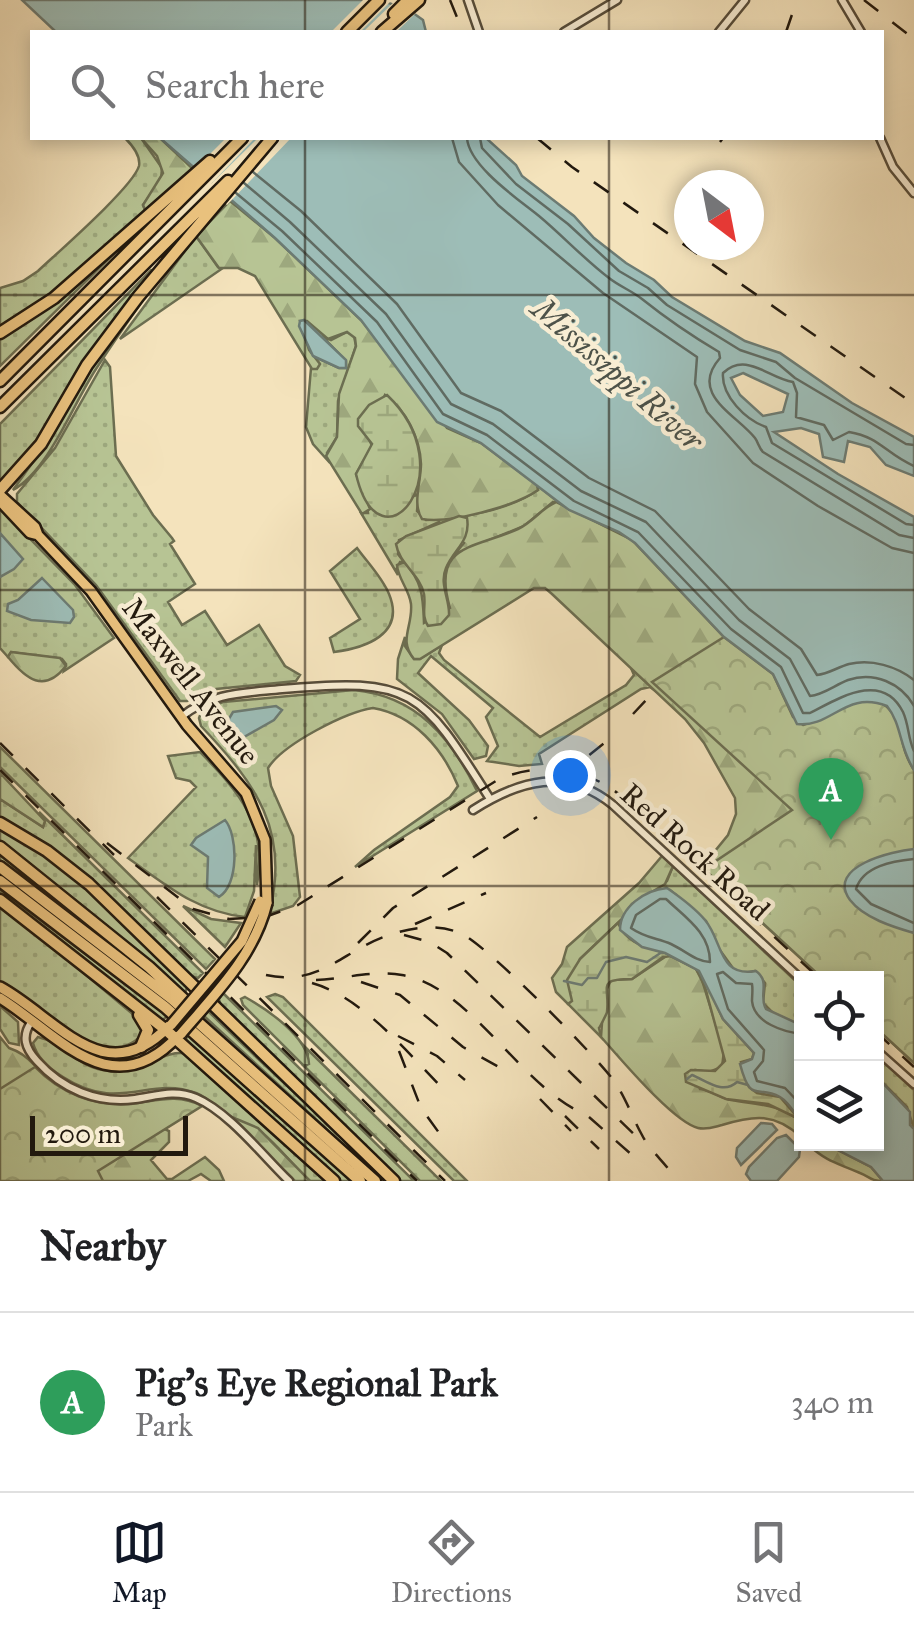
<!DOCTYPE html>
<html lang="en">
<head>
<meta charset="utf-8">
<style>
  :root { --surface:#fff; --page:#f6f6f6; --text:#202124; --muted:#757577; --line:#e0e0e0; --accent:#111827 }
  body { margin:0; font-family:"IM FELL Great Primer",serif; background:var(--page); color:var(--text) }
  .controls { position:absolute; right:30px; bottom:30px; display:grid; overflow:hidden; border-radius:0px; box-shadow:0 5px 15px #0003 }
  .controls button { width:90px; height:90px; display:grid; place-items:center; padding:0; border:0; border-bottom:2px solid var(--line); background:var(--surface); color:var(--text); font:50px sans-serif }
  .compass { position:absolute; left:674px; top:170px; width:90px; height:90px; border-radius:50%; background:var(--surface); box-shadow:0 5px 15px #0003; rotate:148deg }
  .scale { position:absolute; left:30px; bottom:25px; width:158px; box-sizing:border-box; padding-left:10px; border:5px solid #22190e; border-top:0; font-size:28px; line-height:35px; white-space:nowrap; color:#22190e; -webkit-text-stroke:8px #f8edd3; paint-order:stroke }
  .you { position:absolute; left:570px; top:775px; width:35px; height:35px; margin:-25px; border:8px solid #fff; border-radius:50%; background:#1a73e8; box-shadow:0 0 0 15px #1a73e833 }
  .badge { display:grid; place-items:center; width:65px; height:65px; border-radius:50%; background:var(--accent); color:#fff; font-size:32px; font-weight:700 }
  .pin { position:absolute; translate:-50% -82px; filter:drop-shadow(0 2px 5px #0008) }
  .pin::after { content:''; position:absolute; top:52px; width:35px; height:30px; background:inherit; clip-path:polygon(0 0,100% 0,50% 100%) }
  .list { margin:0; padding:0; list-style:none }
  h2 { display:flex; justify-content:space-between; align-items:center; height:130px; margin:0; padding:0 40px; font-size:42px }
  h2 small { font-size:32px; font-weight:400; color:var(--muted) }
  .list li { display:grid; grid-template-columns:65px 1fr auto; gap:30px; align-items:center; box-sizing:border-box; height:180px; padding:0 40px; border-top:2px solid var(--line) }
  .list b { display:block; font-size:38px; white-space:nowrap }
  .list p { margin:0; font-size:32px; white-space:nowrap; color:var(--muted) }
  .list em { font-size:32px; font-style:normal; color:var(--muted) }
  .icon { flex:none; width:55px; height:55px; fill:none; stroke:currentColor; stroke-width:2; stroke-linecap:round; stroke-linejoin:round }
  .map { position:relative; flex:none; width:914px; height:1181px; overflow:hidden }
  .search { position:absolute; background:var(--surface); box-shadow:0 5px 15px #0003; left:30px; right:30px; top:30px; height:110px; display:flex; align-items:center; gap:25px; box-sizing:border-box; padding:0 35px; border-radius:0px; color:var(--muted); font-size:38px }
  .sheet { height:310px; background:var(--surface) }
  nav { display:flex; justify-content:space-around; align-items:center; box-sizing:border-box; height:140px; border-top:2px solid var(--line); background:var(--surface); font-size:28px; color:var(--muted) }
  nav a { display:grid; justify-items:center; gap:5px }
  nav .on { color:var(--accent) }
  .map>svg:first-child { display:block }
  .grass { fill:url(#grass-dots); stroke:#6c6e51; stroke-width:2.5 }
  .forest { fill:url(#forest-firs); stroke:#6c6e51; stroke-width:2.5 }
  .wetland { fill:url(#wetland-marsh); stroke:#6c6e51; stroke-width:2.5 }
  .park { fill:url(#park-crowns); stroke:#6c6e51; stroke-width:2.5 }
  .water { fill:#9dbdb7; stroke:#6c7b73; stroke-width:2.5; fill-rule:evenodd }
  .pier { fill:#f4e3bc }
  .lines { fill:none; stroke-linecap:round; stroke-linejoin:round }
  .shore { stroke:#606b62; stroke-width:2.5 }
  .stream { stroke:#6c7b73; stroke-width:2.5 }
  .minor-casing { stroke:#564c3a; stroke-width:11 }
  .major-casing { stroke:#22190e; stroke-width:14 }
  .highway-casing { stroke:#22190e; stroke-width:15 }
  .minor { stroke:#f8edd3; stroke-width:6 }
  .major { stroke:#eac27e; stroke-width:9 }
  .highway { stroke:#eac27e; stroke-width:10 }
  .rail { stroke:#22190e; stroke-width:2.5; stroke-dasharray:18 18; stroke-linecap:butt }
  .major-bridge-casing { stroke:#22190e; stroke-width:14; stroke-linecap:butt }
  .major-bridge { stroke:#eac27e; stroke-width:9 }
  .grid { fill:none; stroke:#22190e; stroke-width:2.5; stroke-opacity:0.55 }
  .labels { text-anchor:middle; stroke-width:9; stroke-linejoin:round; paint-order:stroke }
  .street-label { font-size:30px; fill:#22190e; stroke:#f8edd3 }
  .water-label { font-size:32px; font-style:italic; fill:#4d5249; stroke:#f8edd3 }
</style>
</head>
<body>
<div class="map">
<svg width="914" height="1181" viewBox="0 0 914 1181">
  <defs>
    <pattern id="grass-dots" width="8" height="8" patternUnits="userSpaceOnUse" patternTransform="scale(2.5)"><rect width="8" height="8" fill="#b7c494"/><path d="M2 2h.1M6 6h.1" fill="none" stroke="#9da87e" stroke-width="1.8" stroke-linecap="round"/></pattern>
    <pattern id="forest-firs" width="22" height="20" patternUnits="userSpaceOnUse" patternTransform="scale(2.5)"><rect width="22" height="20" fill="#b7c494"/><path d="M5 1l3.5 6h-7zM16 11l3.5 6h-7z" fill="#9da87e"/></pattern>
    <pattern id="wetland-marsh" width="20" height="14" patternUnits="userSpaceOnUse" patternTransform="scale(2.5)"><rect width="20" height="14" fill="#b7c494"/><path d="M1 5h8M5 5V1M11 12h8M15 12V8" fill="none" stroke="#9da87e"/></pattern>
    <pattern id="park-crowns" width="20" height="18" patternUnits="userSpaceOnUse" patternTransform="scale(2.5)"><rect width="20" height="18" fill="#b7c494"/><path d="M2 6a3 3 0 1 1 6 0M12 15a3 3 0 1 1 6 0" fill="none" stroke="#9da87e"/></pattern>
  </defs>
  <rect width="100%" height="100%" fill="#f4e3bc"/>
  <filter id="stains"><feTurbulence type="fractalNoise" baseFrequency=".002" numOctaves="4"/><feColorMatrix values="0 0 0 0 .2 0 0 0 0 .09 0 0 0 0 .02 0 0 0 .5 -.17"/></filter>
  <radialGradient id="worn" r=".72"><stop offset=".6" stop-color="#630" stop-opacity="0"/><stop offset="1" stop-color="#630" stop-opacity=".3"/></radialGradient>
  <path class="grass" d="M125,138H141L162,168L161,180L143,205L146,212L50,296L0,328V288L23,281L38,271C57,253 133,187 139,166C141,155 132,145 125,138Z
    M132,236L0,366V337Z
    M196,236L218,267L223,268L120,339Z
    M151,270L154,272L39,441L0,482V424Z
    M153,285C134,313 114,341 96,369C73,404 49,470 13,490L50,438L91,367Z
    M347,332L354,336L356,346L338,401L337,437L327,453L330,463L313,444L306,427L311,368L319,363L313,356L339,368H346V361L322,336L331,340Z
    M105,360L110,367L116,456L153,515L172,538L174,541L170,544L195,584L168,602L182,625L205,611L227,645L259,625L285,666L300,675L296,681L216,689L187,701H180L96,585L17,502V494L55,448Z
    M537,485L562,505L553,502L524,526L455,554L464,543L439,522L399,540L398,554L404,562H400L396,570L398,575L361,513H368L366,498L373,508L417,495L419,490L417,511L426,520C460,519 509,510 538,490Z
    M0,508L75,585L114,638L64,671L66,664L62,659L11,652L8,657L0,648Z
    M357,548C367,562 382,577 389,594C406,635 364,648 334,652L330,638L360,619L330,571Z
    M405,637V646L414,659H420L442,645L439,653L444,660L540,737L626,685L634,675L631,668L657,692L650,687L641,689L539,754L542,764L519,766L487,761L498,746L486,717L493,708L431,656L418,673L469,720L488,746L486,756L474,759L442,714L397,679L398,659Z
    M354,690C416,696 451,737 477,791L355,867L374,850L450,797L458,786C443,749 414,715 373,708C346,712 283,744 268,768L271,786L293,836L300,897L293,906L269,914C291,831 255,783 201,726L199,718L202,710L223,702Z
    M0,747L215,959L206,969L0,767Z
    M200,752C240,793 268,825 257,885L256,845L254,891L245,917C197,912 166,885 128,858L196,787L190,781L176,778L168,756Z
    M0,799L43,827L45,821L39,812L203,973L198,978L190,976L89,877L50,847L0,821Z
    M0,826L62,864L188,985L184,996L16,859L0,841Z
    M0,852L153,976L0,860Z
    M673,866L801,986V1025L776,1016L763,1003L765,983L755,971L742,974L735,971L717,946L706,921L670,890L657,889L667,881Z
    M0,890L168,1016L161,1021L0,897Z
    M0,903L141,1021L145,1031C109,1080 34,1007 0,983Z
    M183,906L211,919L241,923L225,947Z
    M223,993L414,1181H401L221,1007L219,999Z
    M275,994L283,997L467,1181H454L267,997Z
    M0,1006L18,1022L19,1045L9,1043L0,1029Z
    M208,1011C267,1069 329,1123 389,1181H383L204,1016Z
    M189,1033L352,1181H338L184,1043Z
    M38,1037C65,1043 77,1069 110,1071C139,1073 166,1048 187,1054L330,1181H310C293,1166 279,1146 261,1132C251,1124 238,1122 227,1115C216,1108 209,1098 196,1093C148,1075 121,1114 63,1077C50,1069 37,1058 33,1043Z
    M300,1042L441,1181H420L304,1066H306L308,1054Z
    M876,1055L914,1090V1129L907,1107L877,1077Z"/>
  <path class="forest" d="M141,138H160L193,169L146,212L143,205L163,173L157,156Z
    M230,201L275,238L361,320L447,428L481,443L537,485L538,490C515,506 450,524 422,519C412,504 421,482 421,464C420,438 406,410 385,395L367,434L372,446L356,474L370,509L362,514L326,456L337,437L339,394L356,346L355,338L347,332L328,339L307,321H300L309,350L320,364L317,369H312L255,276L238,268H219L196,236Z
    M556,502L632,540L724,637L902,750L914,770V1063L877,1029L876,978H822L702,867L728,835L736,814L735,798L704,743L685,719L552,594L545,588H534L420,659H414C398,640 413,627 411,604C409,589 398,579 397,565L404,562C423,582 423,598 424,623L450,608C431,544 473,549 518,529C533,522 542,508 556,502Z
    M11,652L60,658L66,666C44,694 26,679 8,657Z
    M0,773L45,821L43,827L0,799Z
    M662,856L673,866L665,884L632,904L621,920L580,959L572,1002L568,1004L556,992L552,978L562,964L567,947L639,883Z
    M668,955L696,969L701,977L724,1051L722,1067L709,1072L696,1070L700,1089C712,1090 720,1098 731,1100C757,1105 779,1103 801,1122V1137C775,1113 755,1115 722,1125C714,1127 707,1130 698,1128C673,1122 620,1058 601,1037L604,995L611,980L632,979Z
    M245,997C268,1010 308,1037 309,1064L304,1066L243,1005L241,999Z
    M0,1037L9,1048C30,1055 44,1074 53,1096L148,1121L169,1131V1142L151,1160L167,1179H172L205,1157L219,1170L224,1181H211L201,1174L188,1181H0Z
    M227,1115L258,1128L310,1181H295Z
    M807,1144H826L871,1167L883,1181C871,1181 870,1177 860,1173C835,1162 829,1163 807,1144Z"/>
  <path class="wetland" d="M387,395C467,471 380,577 356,474L372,444L358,426V419L369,405Z
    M459,516L467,518C471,541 454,549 446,568C439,584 450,600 449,615L441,624L428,626C421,615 426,607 424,594C420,574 399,564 396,544L406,536Z
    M621,920L619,925C629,947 653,947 672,956L663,957L632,979C596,979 610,986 607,1012C607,1013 600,1027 599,1028L601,1037L568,1004L572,1001L567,980L580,959Z
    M696,969L706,982L723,1019L754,1053L752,1059L741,1062L749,1087L757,1093L780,1097L799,1119L768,1104L726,1099L686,1082L685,1074L691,1070L715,1071L725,1061L705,987Z"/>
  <path class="park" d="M724,637L773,674L793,717L803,725C830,718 876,678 895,718C904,737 900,748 914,770V1063L877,1029L876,978H822L704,869L792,810L652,682Z
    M35,1067C60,1093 94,1107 131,1104C157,1101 177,1093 202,1106L98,1171L103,1181H0V1089Z"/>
  <path class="water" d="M22,0H380L409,10L423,20L426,32H56Z
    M160,138H486L516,165L522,176L574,216L594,238L626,263L654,280L672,297L745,341L780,353L852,403L914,437V476L886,465L870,447L848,441L844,462L823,457L819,434L801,428L774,432L838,474L914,517V770C899,747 902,725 887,706C845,690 832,728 797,724L773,674L724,637L635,543L619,532L569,510L481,443L437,422L361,320L275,238ZM743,373L788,394L783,412L763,416L740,395L731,378Z
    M304,320L346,360V368H339L313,356L299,326L300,321Z
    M0,533L23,559L14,569L0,577Z
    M42,578L73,610L74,617L70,623L31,620L7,611L8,604L18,600Z
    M276,706L282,710L274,720L244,737L235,735L227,722L233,712Z
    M225,820C238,835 239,885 219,897L207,888L208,857L191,845L196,838Z
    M914,849V933C893,927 864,918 850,900C825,866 894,851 914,849Z
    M667,888C680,897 695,908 705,920C723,941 718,978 756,971C771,982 758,995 766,1009L801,1025V1122C795,1114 789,1102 780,1097C756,1084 751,1105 740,1064L752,1059L754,1053L723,1019L699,971L665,953L642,947L620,930C620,907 645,890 667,888Z
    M877,1077L910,1112V1125L914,1129V1181H883L871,1167L826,1144H876Z
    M761,1123L772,1124L777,1130L741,1165L736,1157L737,1148Z
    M786,1135L800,1149L799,1157L777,1181H751L746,1174L749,1167L777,1138Z"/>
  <path class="pier" d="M363,0H392L360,32H331Z
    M396,0L419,10L396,32H363Z
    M226,138H255L210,185L258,138H291L227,205L208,188L209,185L206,187L191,173Z"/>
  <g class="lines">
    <path class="shore" d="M452,138L459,162L498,205L603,293L697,357L695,384L707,412L753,463L818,506L892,548L914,553
      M467,138C469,166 518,199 539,216C563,236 584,259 609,278C619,286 632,291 642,299C667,319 692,336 719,352L720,358C688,394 737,415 755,438C758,442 759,448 763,452L899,535L914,538
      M480,138L482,148L516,184L568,224L619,271L648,288L667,305L740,350L776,362L795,378L906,444L914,445
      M253,172L301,211L397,304L461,393L501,411L589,478L655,511L749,609L801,649L817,675C828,674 838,667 849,664C872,659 896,666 914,680
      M244,183L290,222L386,314L451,404L493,424L581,491L646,522L739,620L790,659L810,696C823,695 835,685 848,680C874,671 901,683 914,706
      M236,193L282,231L377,322L443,414L487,435L574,501L638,532L731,629L781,667L803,713H810C838,699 882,670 903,712C909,725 908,739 914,751
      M914,466C886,454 880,437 849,432L833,440L824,425L796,417L797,393L793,382C768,378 746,351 723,373C721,396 746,420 766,427L772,443L906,524L914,525
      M914,859C893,861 863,866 856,889L871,904L914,923
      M660,899H666C686,918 710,933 710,962C695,961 686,951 671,944C657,938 645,938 631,928L636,915Z
      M802,1034C784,1032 754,1023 752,1001C752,996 753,990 752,984L736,983L723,972L717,974L728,1009L764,1050L763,1061L754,1072L757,1081L785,1088L802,1106"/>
    <path class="stream" d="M564,981L582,985L588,978H597L606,962L626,957L647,962L662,952
      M687,1079L692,1075C707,1081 723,1095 737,1082L748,1085"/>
    <defs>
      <path id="minor" d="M468,0L479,32
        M842,0L861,32
        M564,32L617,0
        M719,32L745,0
        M880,138L893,167L914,193
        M181,717C212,692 244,693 282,689C414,677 421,690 490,799
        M473,810C520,780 566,767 613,805L802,980
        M32,1021C21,1036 25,1048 37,1061C62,1089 97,1104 135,1099C156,1096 175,1089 196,1098C229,1112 263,1156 289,1181
        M876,1050L914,1084"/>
      <path id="major" d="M0,495L35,527L38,535L91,591L187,725L246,793L265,840L267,903
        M0,501L30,533L38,535
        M0,987C57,1018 104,1093 169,1026
        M0,998C57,1033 111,1108 178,1036"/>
      <path id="highway" d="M394,14L408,0
        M347,32L379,0
        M382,32L419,0
        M0,333L54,298L210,161
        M0,381L242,138
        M0,407L228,181
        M0,490L41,444L87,365L138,297L272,138
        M0,823L47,851L89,884L394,1181
        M0,847L149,967L191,1006
        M0,867L172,999L375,1181
        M0,881L165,1007L360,1181
        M0,900L166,1030L334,1181
        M139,1015L148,1030L141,1047"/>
    </defs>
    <use href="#minor" class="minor-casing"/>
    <use href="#major" class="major-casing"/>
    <use href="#highway" class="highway-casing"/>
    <use href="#minor" class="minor"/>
    <use href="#major" class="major"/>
    <use href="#highway" class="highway"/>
    <path class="rail" d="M450,0L463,32
      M864,0L914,39
      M786,32L797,0
      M537,138L572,167L914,404
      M720,142L723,138
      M633,714L648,698
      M0,743L114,855
      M556,767L583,760L608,740
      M0,770L417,1181
      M107,843L193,909L229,919L265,917L298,905L499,779C541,762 585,767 620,795L819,978
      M157,897L445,1181
      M415,924L486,893
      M404,935L430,942L447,953L639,1139
      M358,943L393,908L537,817
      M266,975C322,987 343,949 392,934C414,927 438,924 460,933C484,942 596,1056 614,1081C626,1098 632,1117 642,1135C649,1149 661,1159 670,1171
      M316,980C344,979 373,970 402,975C469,986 517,1081 580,1112
      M361,982L400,995L463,1047L499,1067
      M312,983C365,998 411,1057 449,1095
      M876,1032L914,1067
      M398,1036L437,1056L465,1080
      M399,1051L421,1108L445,1141
      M540,1099L571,1131
      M565,1116L599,1149
      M589,1117L632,1155"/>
    <defs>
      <path id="major-bridge" d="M171,1025L242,941L260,901
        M181,1034C216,993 254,956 267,903"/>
    </defs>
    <use href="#major-bridge" class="major-bridge-casing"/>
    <use href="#major-bridge" class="major-bridge"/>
  </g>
  <path class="grid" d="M305,0V32M609,0V32M305,138V1181M609,138V1181M0,295H914M0,590H914M0,886H914"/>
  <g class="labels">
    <g class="street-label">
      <text transform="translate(191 681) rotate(52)" y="10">Maxwell Avenue</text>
      <text transform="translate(695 852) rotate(42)" y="10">Red Rock Road</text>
    </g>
    <g class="water-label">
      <text transform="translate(618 374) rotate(41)" y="11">Mississippi River</text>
    </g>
  </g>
  <rect width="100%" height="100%" filter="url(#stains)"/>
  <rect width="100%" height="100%" fill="url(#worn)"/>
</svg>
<div class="controls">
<button><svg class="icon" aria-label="locate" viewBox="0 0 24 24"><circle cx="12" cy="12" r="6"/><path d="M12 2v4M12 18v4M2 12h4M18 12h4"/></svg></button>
<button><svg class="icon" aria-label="layers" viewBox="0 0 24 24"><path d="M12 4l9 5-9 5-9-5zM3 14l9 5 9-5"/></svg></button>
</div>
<svg class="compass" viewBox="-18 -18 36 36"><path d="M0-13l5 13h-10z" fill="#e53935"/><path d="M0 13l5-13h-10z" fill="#757577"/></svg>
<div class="scale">200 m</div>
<div class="you"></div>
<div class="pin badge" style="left:831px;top:840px;background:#2e9e5b">A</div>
<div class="search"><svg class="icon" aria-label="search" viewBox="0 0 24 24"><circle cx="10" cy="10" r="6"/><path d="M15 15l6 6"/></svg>Search here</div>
</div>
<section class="sheet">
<h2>Nearby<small></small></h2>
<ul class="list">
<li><span class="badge" style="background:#2e9e5b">A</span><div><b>Pig's Eye Regional Park</b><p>Park</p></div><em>340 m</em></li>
</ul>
</section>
<nav>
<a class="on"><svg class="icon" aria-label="map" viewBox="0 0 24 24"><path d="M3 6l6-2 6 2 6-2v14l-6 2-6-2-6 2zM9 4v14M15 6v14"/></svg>Map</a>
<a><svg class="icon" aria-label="directions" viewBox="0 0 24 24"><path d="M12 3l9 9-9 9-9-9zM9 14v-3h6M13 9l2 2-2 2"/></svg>Directions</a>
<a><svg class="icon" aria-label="saved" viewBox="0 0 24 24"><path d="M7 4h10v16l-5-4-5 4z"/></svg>Saved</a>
</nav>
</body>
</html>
